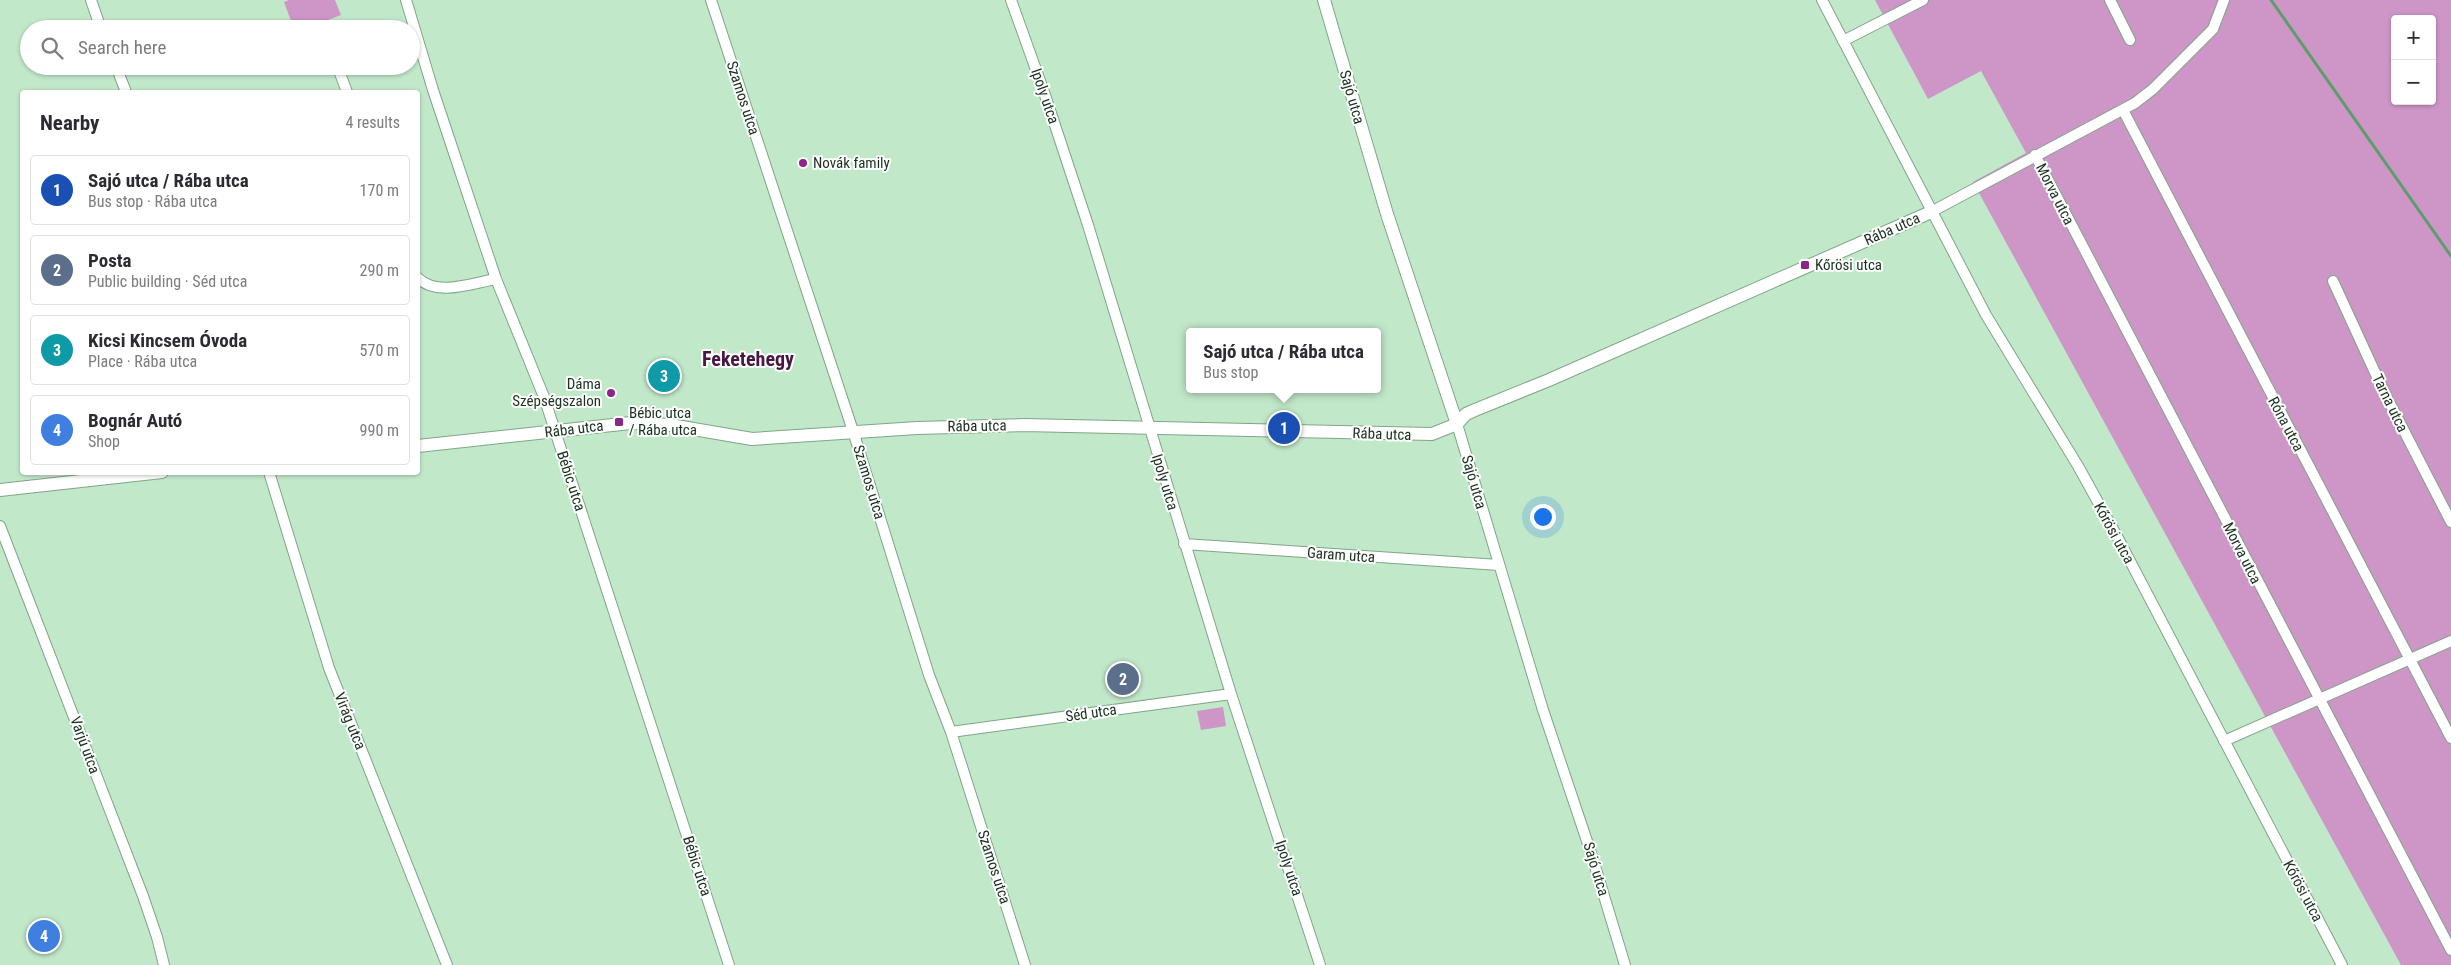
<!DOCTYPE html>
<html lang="en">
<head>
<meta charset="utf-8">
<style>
  :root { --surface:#fff; --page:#f7f7f7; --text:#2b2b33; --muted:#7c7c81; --line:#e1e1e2; --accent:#8f2488 }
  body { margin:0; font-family:"Roboto Condensed",sans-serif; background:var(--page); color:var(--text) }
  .controls { position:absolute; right:15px; top:15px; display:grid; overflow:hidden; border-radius:5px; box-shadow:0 1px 4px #0004 }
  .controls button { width:45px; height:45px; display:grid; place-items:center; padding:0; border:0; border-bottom:1px solid var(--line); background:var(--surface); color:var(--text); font:25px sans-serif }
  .you { position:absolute; left:1542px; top:516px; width:18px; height:18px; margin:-12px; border:4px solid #fff; border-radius:50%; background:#1a73e8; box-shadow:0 0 0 8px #1a73e833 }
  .badge { display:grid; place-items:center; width:32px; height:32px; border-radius:50%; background:var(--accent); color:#fff; font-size:16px; font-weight:700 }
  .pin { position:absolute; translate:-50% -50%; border:2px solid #fff; box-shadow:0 1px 5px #0006 }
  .popup { position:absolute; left:1186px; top:328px; width:195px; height:65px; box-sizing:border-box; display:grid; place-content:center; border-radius:5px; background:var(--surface); filter:drop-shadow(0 1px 4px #0005); font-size:16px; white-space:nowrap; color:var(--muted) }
  .popup b { font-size:19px; color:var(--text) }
  .popup::after { content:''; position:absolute; left:50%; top:100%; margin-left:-10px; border:10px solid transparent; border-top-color:var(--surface) }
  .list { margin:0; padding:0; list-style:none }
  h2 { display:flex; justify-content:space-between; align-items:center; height:65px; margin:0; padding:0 20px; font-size:21px }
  h2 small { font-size:16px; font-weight:400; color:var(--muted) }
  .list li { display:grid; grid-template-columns:32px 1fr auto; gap:15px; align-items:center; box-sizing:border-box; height:70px; margin:0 10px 10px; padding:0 10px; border:1px solid var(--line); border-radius:5px }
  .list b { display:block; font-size:19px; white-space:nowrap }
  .list p { margin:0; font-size:16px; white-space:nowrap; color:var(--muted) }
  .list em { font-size:16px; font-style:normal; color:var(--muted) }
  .icon { flex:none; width:28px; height:28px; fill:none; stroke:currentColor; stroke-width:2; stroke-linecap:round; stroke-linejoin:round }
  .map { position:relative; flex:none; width:2451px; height:965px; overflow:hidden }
  .search { position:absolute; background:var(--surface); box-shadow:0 1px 4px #0004; left:20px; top:20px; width:400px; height:55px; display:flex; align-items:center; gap:12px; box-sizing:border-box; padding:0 18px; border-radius:28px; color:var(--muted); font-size:19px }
  .panel { position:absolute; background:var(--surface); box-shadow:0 1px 4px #0004; left:20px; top:90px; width:400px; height:385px; border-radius:5px }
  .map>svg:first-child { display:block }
  .green { fill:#ce95c7; fill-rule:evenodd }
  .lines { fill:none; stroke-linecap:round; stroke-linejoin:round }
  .stream { stroke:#5b9e6c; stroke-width:3 }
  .minor-casing { stroke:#81a588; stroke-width:12 }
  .tertiary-casing { stroke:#81a588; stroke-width:14 }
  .minor { stroke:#fff; stroke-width:10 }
  .tertiary { stroke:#fff; stroke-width:12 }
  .poi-dot { fill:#8f2488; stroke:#fbfffc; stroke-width:2 }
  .labels { text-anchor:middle; stroke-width:4; stroke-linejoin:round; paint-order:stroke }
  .street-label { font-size:15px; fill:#1f2e22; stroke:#fbfffc }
  .poi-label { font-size:15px; fill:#1f2e22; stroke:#fbfffc; text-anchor:start }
  .district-label { font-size:20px; font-weight:bold; fill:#491645; stroke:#fbfffc }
</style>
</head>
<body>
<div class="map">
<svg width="2451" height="965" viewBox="0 0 2451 965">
  <rect width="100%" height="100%" fill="#c2e8ca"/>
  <path class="green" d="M289,0H335L341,15L304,29H294L284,2Z
    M1875,0H2451V965H2401L1973,182L2026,153L1981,71L1928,99ZM2395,19H2432V101H2395Z
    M1223,707L1226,726L1201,730L1197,711Z"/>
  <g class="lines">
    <path class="stream" d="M2271,0L2451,256"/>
    <defs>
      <path id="minor" d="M91,0L101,29
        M406,0L433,90L496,279L544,397L729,965
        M711,0L853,431L929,675L951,732L1025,965
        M1011,0L1044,92L1088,225L1231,694L1320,965
        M1822,0L1986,315L2078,466L2119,540L2342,965
        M2110,0L2130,40
        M1843,41L1923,0
        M116,66L126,92
        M338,68L347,92
        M2123,110L2451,738
        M2035,155L2451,950
        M1931,212L2135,103L2153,89L2213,29L2224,0
        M418,278C437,297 472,283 496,279
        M2333,281L2384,392L2451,522
        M1457,424L1543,710L1591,853L1625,965
        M269,472L329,668L447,965
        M0,526L143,896L157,937L164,965
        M1184,544L1499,565
        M951,732L1231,694
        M2224,741L2451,641"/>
      <path id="tertiary" d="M1324,0L1387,214L1457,424
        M418,446L631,423L670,425L752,439L917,428L1024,425L1432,434L1457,424L1466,414L1475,410L1549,380L1931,212
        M0,490L162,472"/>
    </defs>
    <use href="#minor" class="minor-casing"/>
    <use href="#tertiary" class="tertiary-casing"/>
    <use href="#minor" class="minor"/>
    <use href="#tertiary" class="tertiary"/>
  </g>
  <g class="poi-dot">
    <circle cx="803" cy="163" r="5"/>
    <rect x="1800" y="260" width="10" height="10" rx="2.5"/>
    <circle cx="611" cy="393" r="5"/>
    <rect x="614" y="417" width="10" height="10" rx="2.5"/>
  </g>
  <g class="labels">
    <g class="street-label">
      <text transform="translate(1045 96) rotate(71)" y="5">Ipoly utca</text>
      <text transform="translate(1352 97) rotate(74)" y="5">Sajó utca</text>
      <text transform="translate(743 98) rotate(72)" y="5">Szamos utca</text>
      <text transform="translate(2055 194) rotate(63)" y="5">Morva utca</text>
      <text transform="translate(1892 229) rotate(-24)" y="5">Rába utca</text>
      <text transform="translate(2390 403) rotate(64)" y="5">Tarna utca</text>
      <text transform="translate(2286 424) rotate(62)" y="5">Róna utca</text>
      <text transform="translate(977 426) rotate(-1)" y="5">Rába utca</text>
      <text transform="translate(574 429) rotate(-7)" y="5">Rába utca</text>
      <text transform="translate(1382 434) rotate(2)" y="5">Rába utca</text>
      <text transform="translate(571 481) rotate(72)" y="5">Bébic utca</text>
      <text transform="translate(869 482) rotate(73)" y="5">Szamos utca</text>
      <text transform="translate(1165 482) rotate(73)" y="5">Ipoly utca</text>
      <text transform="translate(1474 482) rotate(74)" y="5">Sajó utca</text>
      <text transform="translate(2114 533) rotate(61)" y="5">Kőrösi utca</text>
      <text transform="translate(2242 553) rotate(63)" y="5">Morva utca</text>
      <text transform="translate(1341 555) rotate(4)" y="5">Garam utca</text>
      <text transform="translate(1091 713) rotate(-8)" y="5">Séd utca</text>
      <text transform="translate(350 721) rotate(68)" y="5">Virág utca</text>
      <text transform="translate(85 745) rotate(70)" y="5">Varjú utca</text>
      <text transform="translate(697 866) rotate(72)" y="5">Bébic utca</text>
      <text transform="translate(994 867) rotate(72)" y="5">Szamos utca</text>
      <text transform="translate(1289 868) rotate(72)" y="5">Ipoly utca</text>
      <text transform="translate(1596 869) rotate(73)" y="5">Sajó utca</text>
      <text transform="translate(2303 891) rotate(62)" y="5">Kőrösi utca</text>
    </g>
    <g class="poi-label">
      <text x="813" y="168">Novák family</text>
      <text x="1815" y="270">Kőrösi utca</text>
      <text x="601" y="389" text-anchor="end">Dáma<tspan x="601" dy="17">Szépségszalon</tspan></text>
      <text x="629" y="418">Bébic utca<tspan x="629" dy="17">/ Rába utca</tspan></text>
    </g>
    <g class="district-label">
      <text x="748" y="366">Feketehegy</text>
    </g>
  </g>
</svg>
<div class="controls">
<button>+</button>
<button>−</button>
</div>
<div class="you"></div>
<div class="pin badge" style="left:1284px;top:428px;background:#1a4fb4">1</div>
<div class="popup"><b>Sajó utca / Rába utca</b>Bus stop</div>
<div class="pin badge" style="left:1123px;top:679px;background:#5c6f8a">2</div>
<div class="pin badge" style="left:664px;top:376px;background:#0f9aa8">3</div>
<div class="pin badge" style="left:44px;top:936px;background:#3f7fe0">4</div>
<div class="search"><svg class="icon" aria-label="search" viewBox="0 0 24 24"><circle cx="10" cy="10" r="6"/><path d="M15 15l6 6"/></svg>Search here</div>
<section class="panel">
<h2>Nearby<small>4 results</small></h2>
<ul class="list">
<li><span class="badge" style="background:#1a4fb4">1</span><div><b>Sajó utca / Rába utca</b><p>Bus stop · Rába utca</p></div><em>170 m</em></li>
<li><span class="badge" style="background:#5c6f8a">2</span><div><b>Posta</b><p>Public building · Séd utca</p></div><em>290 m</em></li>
<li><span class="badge" style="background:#0f9aa8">3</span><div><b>Kicsi Kincsem Óvoda</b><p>Place · Rába utca</p></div><em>570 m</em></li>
<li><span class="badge" style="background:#3f7fe0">4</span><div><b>Bognár Autó</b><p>Shop</p></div><em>990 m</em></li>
</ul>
</section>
</div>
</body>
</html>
